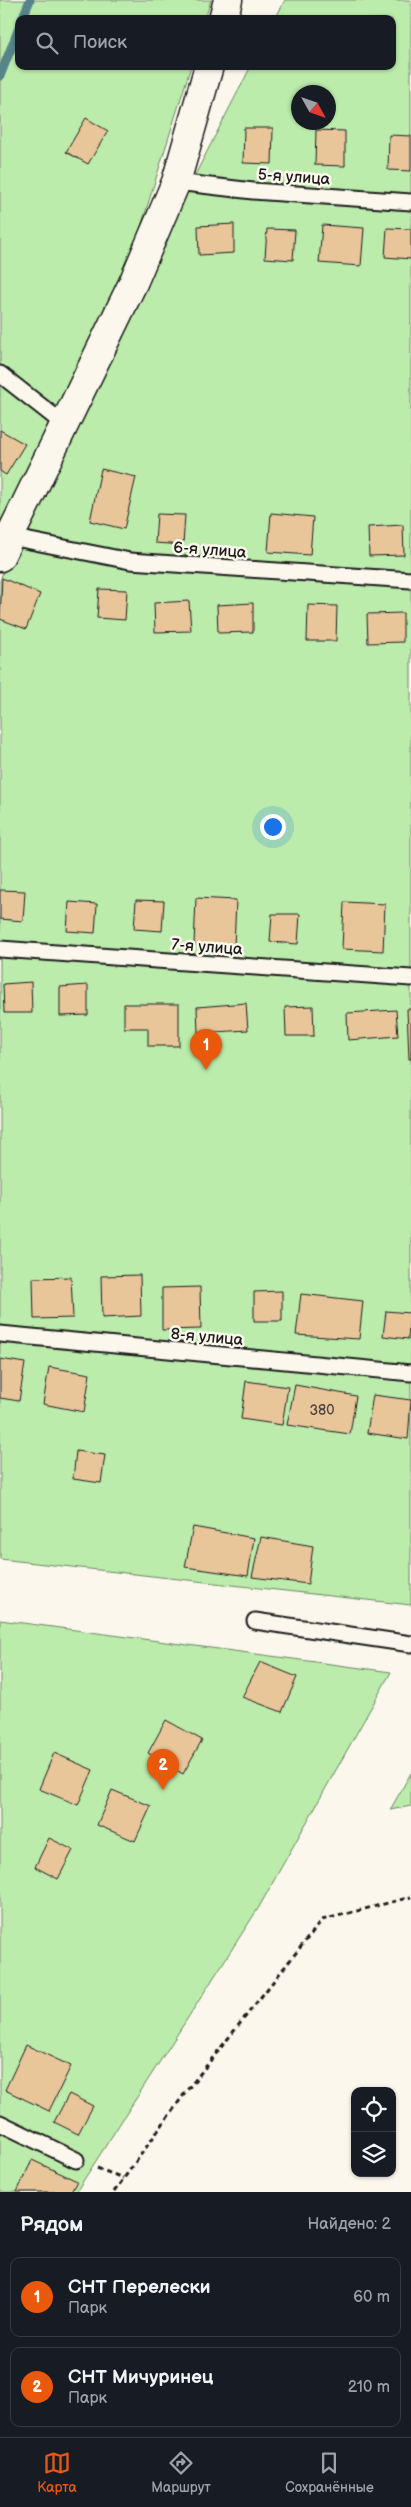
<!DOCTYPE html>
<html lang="ru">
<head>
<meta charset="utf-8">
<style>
  :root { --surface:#171b24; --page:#242831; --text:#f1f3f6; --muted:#9ea1a6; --line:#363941; --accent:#ea580c }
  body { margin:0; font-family:"Balsamiq Sans",sans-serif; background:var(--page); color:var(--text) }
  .controls { position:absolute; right:15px; bottom:15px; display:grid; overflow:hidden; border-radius:10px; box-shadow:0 1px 4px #0004 }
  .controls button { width:45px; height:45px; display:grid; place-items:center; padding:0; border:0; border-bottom:1px solid var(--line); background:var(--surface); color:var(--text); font:25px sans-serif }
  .compass { position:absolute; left:291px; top:85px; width:45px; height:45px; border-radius:50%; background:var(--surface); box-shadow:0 1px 4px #0004; rotate:130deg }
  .you { position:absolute; left:272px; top:826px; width:18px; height:18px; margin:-12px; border:4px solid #fff; border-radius:50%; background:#1a73e8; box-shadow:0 0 0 8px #1a73e833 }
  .badge { display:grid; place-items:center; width:32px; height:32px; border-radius:50%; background:var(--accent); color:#fff; font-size:16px; font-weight:700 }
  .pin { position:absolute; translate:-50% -41px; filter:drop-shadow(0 1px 2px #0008) }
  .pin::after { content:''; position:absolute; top:26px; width:18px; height:15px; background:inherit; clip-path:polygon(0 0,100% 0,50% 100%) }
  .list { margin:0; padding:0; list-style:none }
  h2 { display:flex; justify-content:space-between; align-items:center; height:65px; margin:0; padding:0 20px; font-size:21px }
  h2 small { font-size:16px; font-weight:400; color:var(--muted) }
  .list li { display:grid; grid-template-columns:32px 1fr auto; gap:15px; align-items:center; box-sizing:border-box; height:80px; margin:0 10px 10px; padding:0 10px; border:1px solid var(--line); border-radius:10px }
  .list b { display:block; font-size:19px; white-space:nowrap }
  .list p { margin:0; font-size:16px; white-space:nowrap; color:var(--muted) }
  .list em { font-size:16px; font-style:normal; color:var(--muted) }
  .icon { flex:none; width:28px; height:28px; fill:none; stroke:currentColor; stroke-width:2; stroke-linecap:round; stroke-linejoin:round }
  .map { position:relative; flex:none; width:411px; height:2192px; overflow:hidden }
  .search { position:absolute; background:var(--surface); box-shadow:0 1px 4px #0004; left:15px; right:15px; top:15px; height:55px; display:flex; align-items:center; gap:12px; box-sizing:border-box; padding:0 18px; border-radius:10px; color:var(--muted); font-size:19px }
  .sheet { height:245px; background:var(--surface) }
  nav { display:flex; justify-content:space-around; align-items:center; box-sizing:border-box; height:70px; border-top:1px solid var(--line); background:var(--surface); font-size:14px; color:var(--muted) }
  nav a { display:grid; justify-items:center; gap:2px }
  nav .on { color:var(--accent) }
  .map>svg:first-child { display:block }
  .green { fill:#bbecab; stroke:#6c8464; fill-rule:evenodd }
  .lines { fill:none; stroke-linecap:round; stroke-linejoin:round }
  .stream { stroke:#54858a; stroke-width:9 }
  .building { fill:#e9c69a; stroke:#1c1c1c }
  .lane-casing { stroke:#1c1c1c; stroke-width:19 }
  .street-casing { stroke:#1c1c1c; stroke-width:31 }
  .path { stroke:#1c1c1c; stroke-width:3; stroke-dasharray:5 4; stroke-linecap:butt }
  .lane { stroke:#fbf7ec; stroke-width:15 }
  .street { stroke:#fbf7ec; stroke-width:28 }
  .labels { text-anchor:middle; stroke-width:5; stroke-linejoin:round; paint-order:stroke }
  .number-label { font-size:14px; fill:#4f463c }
  .street-label { font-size:16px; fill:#1c1c1c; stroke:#fbf7ec }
</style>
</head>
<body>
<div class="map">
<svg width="411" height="2192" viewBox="0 0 411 2192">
  <rect width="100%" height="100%" fill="#fbf7ec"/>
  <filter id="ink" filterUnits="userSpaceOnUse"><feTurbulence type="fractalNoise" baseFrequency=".02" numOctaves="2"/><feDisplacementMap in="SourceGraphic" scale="10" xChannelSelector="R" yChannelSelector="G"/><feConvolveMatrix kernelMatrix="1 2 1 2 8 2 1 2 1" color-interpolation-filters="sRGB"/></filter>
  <g filter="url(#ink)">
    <path class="green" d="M0,0H211L205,19H19V66H191L128,268L0,540Z
      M285,0H411V1605L0,1559V581L24,508L251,66H392V19H275ZM298,92H328V122H298Z
      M0,1620L391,1672L259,1907L76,2192H0Z
      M411,1773V1806L390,1810Z"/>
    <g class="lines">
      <path class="stream" d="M22,19L30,0
        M0,76L19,28"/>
    </g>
    <path class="building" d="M86,118L108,131L88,164L66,152Z
      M244,128H273L272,164L243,163Z
      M316,130L345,131V166L315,165Z
      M389,135L411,136V171L388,170Z
      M234,224V253L199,255L198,226Z
      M322,225L364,228L361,266L319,263Z
      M387,228L411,229V259L385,257Z
      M267,229L295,230L293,260L265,258Z
      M0,430L25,444L6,475L0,471Z
      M101,469L136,477L124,529L90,521Z
      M271,513L313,517L310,555L268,552Z
      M157,514L185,515L183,545L155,543Z
      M403,525L404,555L369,556L368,527Z
      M2,578L40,594L26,629L0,619Z
      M99,589L127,590L125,620L97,618Z
      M189,601L191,631L155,632L154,603Z
      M253,603V632L218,633L217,605Z
      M308,605L337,606L336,641H307Z
      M403,613V642L368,643L367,614Z
      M0,890L25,891L23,921L0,919Z
      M196,898L236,900L234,947L194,945Z
      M136,900L164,901L162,931L134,929Z
      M69,902L97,904L95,933L67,931Z
      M344,902L385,904L383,951L342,949Z
      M272,914H300L298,944L270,942Z
      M31,982L32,1013H4L3,984Z
      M88,985V1015L60,1016V987Z
      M246,1003L248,1030L198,1033L197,1007Z
      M124,1004H179V1046H148V1028H124Z
      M313,1006L314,1036H286L285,1007Z
      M407,1009H411V1059H409Z
      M396,1010L398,1036L348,1040L347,1013Z
      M140,1275L141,1316L102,1318L101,1276Z
      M71,1277L73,1318L34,1319L33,1278Z
      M200,1287L201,1329L162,1330V1288Z
      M282,1291V1321H254V1292Z
      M301,1294L363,1301L359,1339L296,1335Z
      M386,1311L410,1313L408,1339L383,1336Z
      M0,1359L25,1363L19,1401L0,1398Z
      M49,1367L90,1374L84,1412L43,1404Z
      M246,1381L288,1387L282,1425L241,1419Z
      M295,1385L356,1396L350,1434L287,1425Z
      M373,1395L411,1400L408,1439L367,1433Z
      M76,1451L105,1455L101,1483L73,1479Z
      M193,1527L254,1538L248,1576L185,1567Z
      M261,1537L313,1546L308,1584L252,1577Z
      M260,1662L297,1677L282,1712L242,1697Z
      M166,1720L202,1740L183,1774L148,1753Z
      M54,1753L93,1770L78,1805L39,1789Z
      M112,1790L151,1806L135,1841L97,1825Z
      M49,1838L73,1850L58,1879L35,1867Z
      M26,2045L71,2066L49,2111L5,2090Z
      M69,2094L93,2106L78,2134L54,2122Z
      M32,2160L77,2181L71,2192H17Z"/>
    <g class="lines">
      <defs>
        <path id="lane" d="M176,182L253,191L411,202
          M0,374L65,425
          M10,537L130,561L411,580
          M0,949L411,978
          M0,1334L411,1373
          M255,1621L411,1644
          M0,2123L76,2160"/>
        <path id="street" d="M223,19L228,0
          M0,557L133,283L176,182L209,66"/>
      </defs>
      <use href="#lane" class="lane-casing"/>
      <use href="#street" class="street-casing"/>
      <path class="path" d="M97,2168L123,2178
        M114,2192L188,2089L322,1920L411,1897"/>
      <use href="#lane" class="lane"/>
      <use href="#street" class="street"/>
    </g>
  </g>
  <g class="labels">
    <g class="number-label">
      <text x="322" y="1415">380</text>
    </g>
    <g class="street-label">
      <text transform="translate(294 176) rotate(4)" y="6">5-я улица</text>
      <text transform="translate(210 549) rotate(4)" y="6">6-я улица</text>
      <text transform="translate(207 946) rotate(4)" y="6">7-я улица</text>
      <text transform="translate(207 1336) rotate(5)" y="6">8-я улица</text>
    </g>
  </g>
</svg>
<div class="controls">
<button><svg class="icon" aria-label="locate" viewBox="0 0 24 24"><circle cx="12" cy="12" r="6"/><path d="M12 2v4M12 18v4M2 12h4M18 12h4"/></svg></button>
<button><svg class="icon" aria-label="layers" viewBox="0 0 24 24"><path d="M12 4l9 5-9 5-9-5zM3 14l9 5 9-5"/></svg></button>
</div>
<svg class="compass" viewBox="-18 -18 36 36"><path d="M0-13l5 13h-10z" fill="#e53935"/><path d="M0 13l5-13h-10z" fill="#9ea1a6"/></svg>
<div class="you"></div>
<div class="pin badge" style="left:206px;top:1070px">1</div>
<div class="pin badge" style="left:163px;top:1790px">2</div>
<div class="search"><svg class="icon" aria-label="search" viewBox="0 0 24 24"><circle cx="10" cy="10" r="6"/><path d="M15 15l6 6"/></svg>Поиск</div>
</div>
<section class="sheet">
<h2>Рядом<small>Найдено: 2</small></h2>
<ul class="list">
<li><span class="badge">1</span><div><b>СНТ Перелески</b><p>Парк</p></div><em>60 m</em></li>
<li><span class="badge">2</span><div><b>СНТ Мичуринец</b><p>Парк</p></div><em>210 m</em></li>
</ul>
</section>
<nav>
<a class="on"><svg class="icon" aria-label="map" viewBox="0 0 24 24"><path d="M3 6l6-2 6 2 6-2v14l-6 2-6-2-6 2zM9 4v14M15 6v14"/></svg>Карта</a>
<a><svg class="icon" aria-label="directions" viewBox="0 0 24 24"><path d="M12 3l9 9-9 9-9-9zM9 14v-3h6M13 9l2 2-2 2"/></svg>Маршрут</a>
<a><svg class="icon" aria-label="saved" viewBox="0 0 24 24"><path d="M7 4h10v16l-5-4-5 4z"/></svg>Сохранённые</a>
</nav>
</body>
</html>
